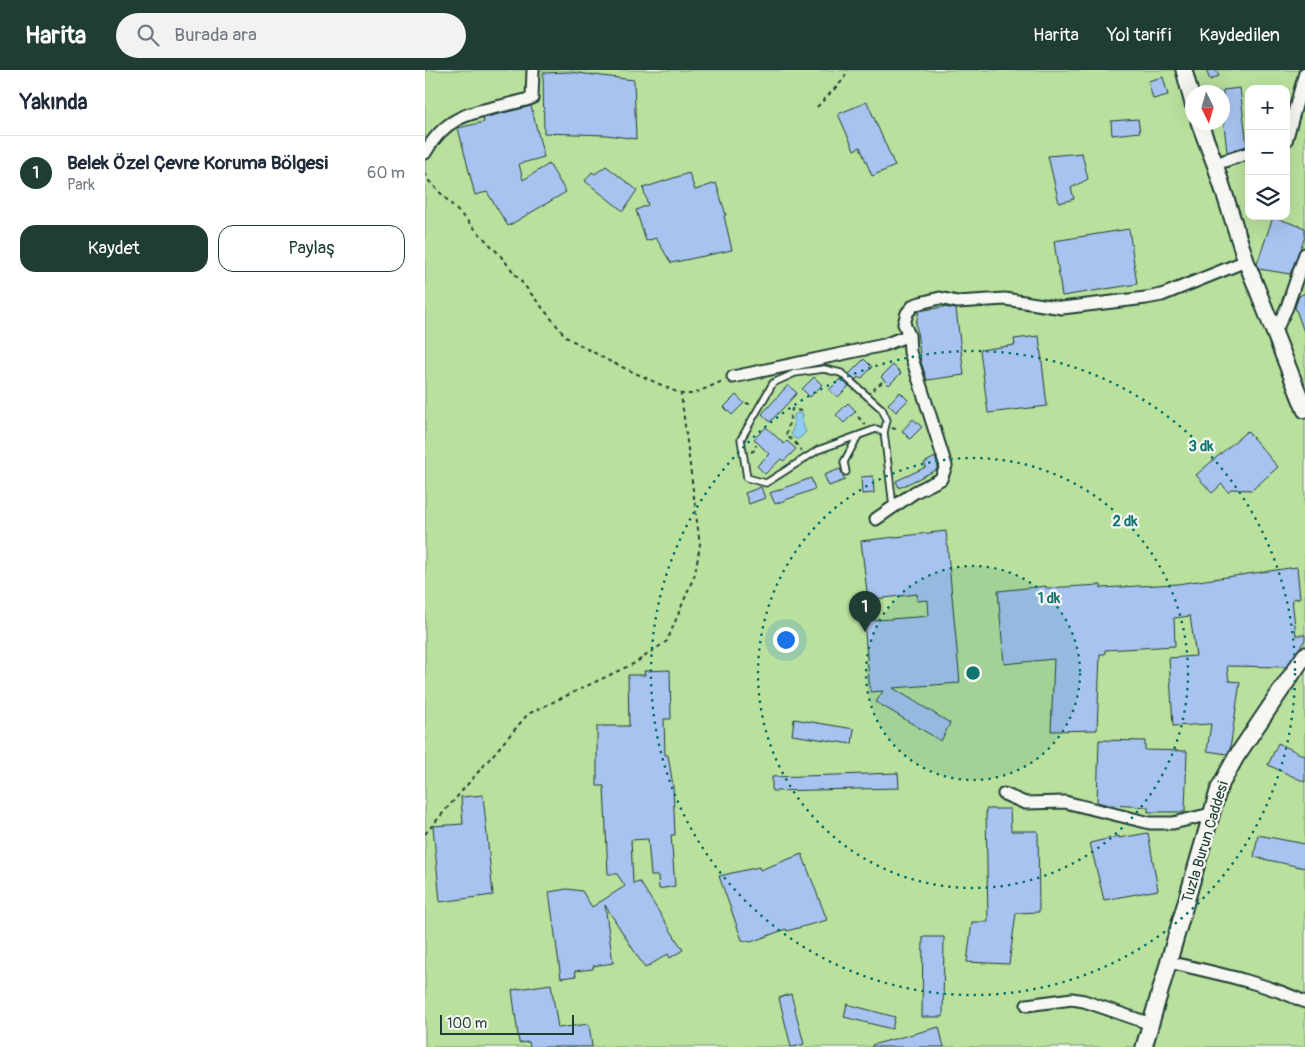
<!DOCTYPE html>
<html lang="tr">
<head>
<meta charset="utf-8">
<style>
  :root { --surface:#fff; --page:#f2f2f3; --text:#1f2937; --muted:#747a83; --line:#e0e1e3; --accent:#1f3d34 }
  body { margin:0; font-family:Pangolin,sans-serif; background:var(--page); color:var(--text) }
  .controls { position:absolute; right:15px; top:15px; display:grid; overflow:hidden; border-radius:10px; box-shadow:0 5px 20px #0002 }
  .controls button { width:45px; height:45px; display:grid; place-items:center; padding:0; border:0; border-bottom:1px solid var(--line); background:var(--surface); color:var(--text); font:25px sans-serif }
  .compass { position:absolute; left:760px; top:15px; width:45px; height:45px; border-radius:50%; background:var(--surface); box-shadow:0 5px 20px #0002; rotate:175deg }
  .scale { position:absolute; left:15px; bottom:12px; width:134px; box-sizing:border-box; padding-left:5px; border:2px solid #1f3d34; border-top:0; font-size:14px; line-height:18px; white-space:nowrap; color:#1f3d34; -webkit-text-stroke:4px #f6f6f2; paint-order:stroke }
  .you { position:absolute; left:360px; top:569px; width:18px; height:18px; margin:-12px; border:4px solid #fff; border-radius:50%; background:#1a73e8; box-shadow:0 0 0 8px #1a73e833 }
  .badge { display:grid; place-items:center; width:32px; height:32px; border-radius:50%; background:var(--accent); color:#fff; font-size:16px; font-weight:700 }
  .pin { position:absolute; translate:-50% -41px; filter:drop-shadow(0 1px 2px #0008) }
  .pin::after { content:''; position:absolute; top:26px; width:18px; height:15px; background:inherit; clip-path:polygon(0 0,100% 0,50% 100%) }
  .list { margin:0; padding:0; list-style:none }
  h2 { display:flex; justify-content:space-between; align-items:center; height:65px; margin:0; padding:0 20px; font-size:21px }
  h2 small { font-size:16px; font-weight:400; color:var(--muted) }
  .list li { display:grid; grid-template-columns:32px 1fr auto; gap:15px; align-items:center; box-sizing:border-box; height:75px; padding:0 20px; border-top:1px solid var(--line) }
  .list b { display:block; font-size:19px; white-space:nowrap }
  .list p { margin:0; font-size:16px; white-space:nowrap; color:var(--muted) }
  .list em { font-size:16px; font-style:normal; color:var(--muted) }
  .actions { display:flex; gap:10px; padding:15px 20px }
  .actions a { flex:1; padding:11px 0; border:1px solid var(--accent); border-radius:15px; text-align:center; font-size:18px; color:var(--accent) }
  .actions .main { background:var(--accent); color:#fff }
  .icon { flex:none; width:28px; height:28px; fill:none; stroke:currentColor; stroke-width:2; stroke-linecap:round; stroke-linejoin:round }
  .map { position:relative; flex:none; width:880px; height:977px; overflow:hidden }
  header { display:flex; align-items:center; gap:30px; box-sizing:border-box; height:70px; padding:0 25px; background:var(--accent); color:#fff }
  header strong { font-size:24px }
  nav { display:flex; gap:28px; margin-inline-start:auto; font-size:18px }
  .search { width:350px; height:45px; background:var(--page); display:flex; align-items:center; gap:12px; box-sizing:border-box; padding:0 18px; border-radius:28px; color:var(--muted); font-size:19px }
  main { display:flex }
  aside { flex:1; background:var(--surface) }
  .map>svg:first-child { display:block }
  .green { fill:#b9e09c; stroke:#6c8e68; fill-rule:evenodd }
  .water { fill:#90cbf0; stroke:#6392a5 }
  .building { fill:#a8c3f0; stroke:#1f3d34 }
  .lines { fill:none; stroke-linecap:round; stroke-linejoin:round }
  .lane-casing { stroke:#1f3d34; stroke-width:9 }
  .street-casing { stroke:#1f3d34; stroke-width:15 }
  .secondary-casing { stroke:#1f3d34; stroke-width:19 }
  .path { stroke:#1f3d34; stroke-width:2; stroke-dasharray:4 4; stroke-linecap:butt }
  .lane { stroke:#f6f6f2; stroke-width:5.5 }
  .street { stroke:#f6f6f2; stroke-width:11 }
  .secondary { stroke:#f6f6f2; stroke-width:15 }
  .ring { fill:none; stroke:#0f766e; stroke-width:2.5; stroke-dasharray:2.5 5 }
  .labels { text-anchor:middle; stroke-width:4.5; stroke-linejoin:round; paint-order:stroke }
  .street-label { font-size:15px; fill:#1f3d34; stroke:#f6f6f2 }
  .centre { fill:#0f766e; stroke:#f6f6f2; stroke-width:2.5 }
  .ring-label { font-size:15px; text-anchor:middle; font-weight:bold; fill:#0f766e; stroke:#f6f6f2; stroke-width:4.5; stroke-linejoin:round; paint-order:stroke }
</style>
</head>
<body>
<header>
<strong>Harita</strong>
<div class="search"><svg class="icon" aria-label="search" viewBox="0 0 24 24"><circle cx="10" cy="10" r="6"/><path d="M15 15l6 6"/></svg>Burada ara</div>
<nav><a>Harita</a><a>Yol tarifi</a><a>Kaydedilen</a></nav>
</header>
<main>
<aside>
<h2>Yakında<small></small></h2>
<ul class="list">
<li><span class="badge">1</span><div><b>Belek Özel Çevre Koruma Bölgesi</b><p>Park</p></div><em>60 m</em></li>
</ul>
<div class="actions"><a class="main">Kaydet</a><a>Paylaş</a></div>
</aside>
<div class="map">
<svg width="880" height="977" viewBox="0 0 880 977">
  <rect width="100%" height="100%" fill="#f6f6f2"/>
  <filter id="ink" filterUnits="userSpaceOnUse"><feTurbulence type="fractalNoise" baseFrequency=".02" numOctaves="2"/><feDisplacementMap in="SourceGraphic" scale="10" xChannelSelector="R" yChannelSelector="G"/><feConvolveMatrix kernelMatrix="1 2 1 2 8 2 1 2 1" color-interpolation-filters="sRGB"/></filter>
  <g filter="url(#ink)">
    <path class="green" d="M0,0H880V977H0ZM824,19H861V146H824ZM768,22H798V52H768Z"/>
    <path class="water" d="M372,343L378,344L377,353L381,362L374,369H370L366,364L369,355V345Z"/>
    <path class="building" d="M781,0H791L794,6L785,10Z
      M145,2L209,10L211,69L182,65L119,63L118,3Z
      M738,7L743,25L728,29L723,11Z
      M815,18L822,76L802,82L798,46V20Z
      M442,32L470,96L447,106L435,77L429,80L413,44Z
      M106,36L119,87L94,94L98,110L124,94L141,122L83,156L62,122L50,125L33,58L59,52L58,48Z
      M713,49L715,62L687,65L686,51Z
      M657,83L663,109L646,118L649,129L634,133L623,86Z
      M181,96L212,120L198,141L160,111L167,102L170,104Z
      M264,103L270,120L291,113L301,145L299,146L307,180L246,193L231,168L221,171L211,140L223,135L218,118Z
      M848,147L880,158V167L865,204L834,199L832,194Z
      M704,159L712,214L637,226L629,171Z
      M880,223V261L879,262L870,237L874,226Z
      M518,237L531,239L539,305L502,310L496,292L491,253L494,241Z
      M614,266L622,336L563,343L555,280L590,275L589,269Z
      M439,289L447,297L436,309L433,307L431,310L424,304Z
      M468,295L476,303L464,315L456,307Z
      M389,307L397,315L385,327L377,319Z
      M415,309L424,316L413,327L404,320Z
      M363,315L372,323L345,352L337,344Z
      M475,322L483,330L471,342L463,334Z
      M311,325L319,333L307,345L299,337Z
      M423,333L431,341L419,353L411,345Z
      M488,349L497,357L485,369L477,361Z
      M341,357L359,374L362,371L371,379L359,391L356,389L340,404L332,396L344,384L329,369Z
      M822,361L853,397L827,420L806,419L803,422L797,414L787,423L771,405Z
      M510,387L513,396L511,400L474,418L471,411L501,397L499,393Z
      M415,399L420,410L404,416L399,405Z
      M448,406L449,423L437,424L436,407Z
      M386,408L390,419L350,434L345,423Z
      M336,417L340,428L324,434L320,423Z
      M521,461L535,613L468,618L525,653L516,671L451,632L458,621L445,622L439,551L504,546L503,530L492,531V524L443,530L436,471Z
      M872,497L875,528L867,529L871,565H880V570L861,597L802,596L804,611L815,612L805,679L802,684L782,681L786,654L748,656L744,588L771,586L765,546L749,548L750,576L680,580V584H675L672,660L626,661L629,589L579,594L573,521L621,516V518L676,515V518L752,514Z
      M245,600L246,649H239L240,685H243L248,716L250,765H246L250,816L234,819L233,806H226L223,769L206,770L208,813L215,812L258,880L245,888L243,884L220,898L180,835L188,893L168,896V899L150,901L151,906L136,908L124,822L142,819L157,821L167,837L200,816L192,804H183L179,716H172V656H204L203,605H220L219,601Z
      M369,649L429,659L427,674L367,665Z
      M674,670L720,671V680L762,681L760,742H723V737L684,735L672,732Z
      M853,673L880,686V712L843,695Z
      M473,703L474,718L347,721V707Z
      M58,725L68,825L15,832L8,756L38,754L36,727Z
      M561,739H585L586,761H613L614,842L591,843L584,894L542,892L547,852H563Z
      M723,763L733,820L679,830L665,773L694,766V768Z
      M833,765L880,774V798L829,787Z
      M377,784L402,850L362,861L361,859L326,872L317,870L294,806L334,797L335,800Z
      M498,867H519L518,947H497Z
      M126,914L133,958L164,954L167,977H105L104,972L94,973L87,920Z
      M366,924L379,974L368,977H366L354,928Z
      M422,934L470,947L467,959L419,947Z
      M514,957L519,977H447V975Z"/>
    <g class="lines">
      <defs>
        <path id="lane" d="M459,362L451,359L393,380L341,413L322,408L316,369L348,313L370,303L399,299L416,303L457,339L462,350L459,362L468,436
          M421,402L419,392L433,366"/>
        <path id="street" d="M861,71L880,3
          M0,83C26,36 61,43 107,28L108,0
          M790,94L824,83
          M849,264L862,237L880,184
          M308,307L459,275L484,265
          M451,449L490,422L516,409L521,396L485,282L484,265L479,254L482,243L489,235L495,233L515,228L532,232L580,229L637,238L721,228L737,225L821,191
          M579,724L600,733L640,732L725,753H748L786,744
          M744,892C790,903 837,912 880,932
          M602,935L647,929L659,931L726,954"/>
        <path id="secondary" d="M759,0L768,34
          M774,52L790,94L821,191L880,340
          M719,977L794,718L811,687L880,585"/>
      </defs>
      <use href="#lane" class="lane-casing"/>
      <use href="#street" class="street-casing"/>
      <use href="#secondary" class="secondary-casing"/>
      <path class="path" d="M392,37L419,9L422,0
        M0,103L4,111L74,184L141,267L184,291L256,324H268L300,310
        M448,320L457,312
        M321,333L328,335
        M433,347L441,355
        M467,358L474,360
        M326,382L330,380L331,375
        M377,382L369,371L361,366L367,339L380,342
        M0,764L103,644L210,593L242,571L270,504L275,475L256,324"/>
      <use href="#lane" class="lane"/>
      <use href="#street" class="street"/>
      <use href="#secondary" class="secondary"/>
    </g>
  </g>
  <circle cx="548" cy="603" r="107" fill="#0f766e" fill-opacity=".12"/>
  <g class="ring">
    <circle cx="548" cy="603" r="107"/>
    <circle cx="548" cy="603" r="215"/>
    <circle cx="548" cy="603" r="322"/>
  </g>
  <g class="labels">
    <g class="street-label">
      <text transform="translate(780 772) rotate(-73)" y="5">Tuzla Burun Caddesi</text>
    </g>
  </g>
  <circle cx="548" cy="603" r="8" class="centre"/>
  <g class="ring-label">
    <text x="776" y="381">3 dk</text>
    <text x="700" y="456">2 dk</text>
    <text x="624" y="533">1 dk</text>
  </g>
</svg>
<div class="controls">
<button>+</button>
<button>−</button>
<button><svg class="icon" aria-label="layers" viewBox="0 0 24 24"><path d="M12 4l9 5-9 5-9-5zM3 14l9 5 9-5"/></svg></button>
</div>
<svg class="compass" viewBox="-18 -18 36 36"><path d="M0-13l5 13h-10z" fill="#e53935"/><path d="M0 13l5-13h-10z" fill="#747a83"/></svg>
<div class="scale">100 m</div>
<div class="you"></div>
<div class="pin badge" style="left:440px;top:562px">1</div>
</div>
</main>
</body>
</html>
